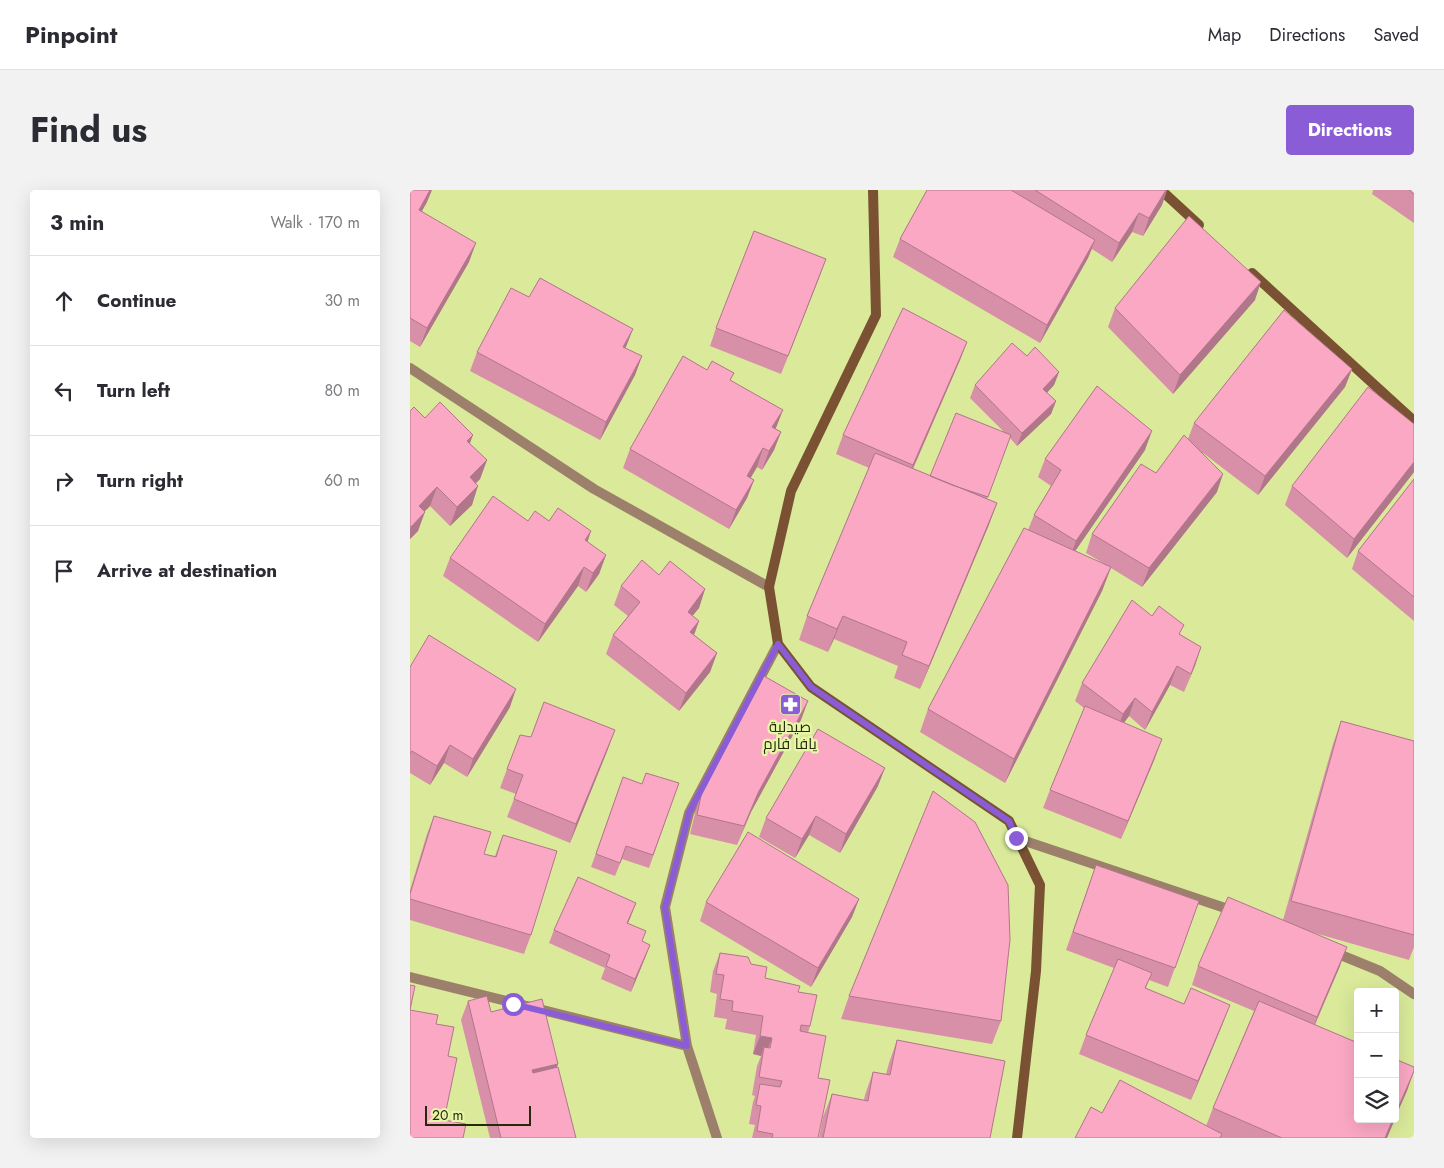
<!DOCTYPE html>
<html lang="en">
<head>
<meta charset="utf-8">
<style>
  :root { --surface:#fff; --page:#f2f2f3; --text:#2b2b33; --muted:#7c7c81; --line:#e1e1e2; --accent:#8a5dd7 }
  body { margin:0; font-family:Jost,Cairo,sans-serif; background:var(--page); color:var(--text) }
  .controls { position:absolute; right:15px; bottom:15px; display:grid; overflow:hidden; border-radius:5px; box-shadow:0 5px 20px #0002 }
  .controls button { width:45px; height:45px; display:grid; place-items:center; padding:0; border:0; border-bottom:1px solid var(--line); background:var(--surface); color:var(--text); font:25px sans-serif }
  .scale { position:absolute; left:15px; bottom:12px; width:106px; box-sizing:border-box; padding-left:5px; border:2px solid #252a09; border-top:0; font-size:14px; line-height:18px; white-space:nowrap; color:#252a09; -webkit-text-stroke:4px #e7f7a7; paint-order:stroke }
  .stop { position:absolute; width:15px; height:15px; margin:-11px; border:4px solid #8a5dd7; border-radius:50%; background:#fff }
  .stop.end { background:#8a5dd7; border-color:#fff; box-shadow:0 1px 5px #0008 }
  .list { margin:0; padding:0; list-style:none }
  h2 { display:flex; justify-content:space-between; align-items:center; height:65px; margin:0; padding:0 20px; font-size:21px }
  h2 small { font-size:16px; font-weight:400; color:var(--muted) }
  .list li { display:grid; grid-template-columns:32px 1fr auto; gap:15px; align-items:center; box-sizing:border-box; height:90px; padding:0 20px; border-top:1px solid var(--line) }
  .list b { display:block; font-size:19px; white-space:nowrap }
  .list em { font-size:16px; font-style:normal; color:var(--muted) }
  .icon { flex:none; width:28px; height:28px; fill:none; stroke:currentColor; stroke-width:2; stroke-linecap:round; stroke-linejoin:round }
  .map { position:relative; flex:none; width:1004px; height:948px; overflow:hidden; border-radius:5px }
  header { display:flex; align-items:center; gap:30px; box-sizing:border-box; height:70px; padding:0 25px; background:var(--surface); border-bottom:1px solid var(--line) }
  header strong { font-size:24px }
  nav { display:flex; gap:28px; margin-inline-start:auto; font-size:18px }
  .intro { display:flex; align-items:center; justify-content:space-between; box-sizing:border-box; height:120px; padding:0 30px }
  h1 { margin:0; font-size:35px }
  .button { padding:12px 22px; border-radius:5px; background:var(--accent); color:#fff; font-size:18px; font-weight:700 }
  main { display:flex; gap:30px; padding:0 30px }
  aside { flex:1; background:var(--surface); border-radius:5px; box-shadow:0 5px 20px #0002 }
  .map>svg:first-child { display:block }
  .lines { fill:none; stroke-linecap:round; stroke-linejoin:round }
  .street { stroke:#9d806b; stroke-width:10 }
  .secondary { stroke:#7a5233; stroke-width:10 }
  .wall { fill:#d890a9 }
  .shaded-wall { fill:#b07689 }
  .building { fill:#fba8c4; stroke:#b07689 }
  .route { stroke:#8a5dd7; stroke-width:6 }
  .labels { text-anchor:middle; stroke-width:4.5; stroke-linejoin:round; paint-order:stroke }
  .poi-label { font-size:15px; fill:#252a09; stroke:#e7f7a7 }
</style>
</head>
<body>
<header>
<strong>Pinpoint</strong>
<nav><a>Map</a><a>Directions</a><a>Saved</a></nav>
</header>
<div class="intro"><h1>Find us</h1><a class="button">Directions</a></div>
<main>
<aside>
<h2>3 min<small>Walk · 170 m</small></h2>
<ul class="list">
<li><svg class="icon" aria-label="ahead" viewBox="0 0 24 24"><path d="M12 20V5M6 11l6-6 6 6"/></svg><div><b>Continue</b></div><em>30 m</em></li>
<li><svg class="icon" aria-label="left" viewBox="0 0 24 24"><path d="M17 20v-9H6M10 6l-5 5 5 5"/></svg><div><b>Turn left</b></div><em>80 m</em></li>
<li><svg class="icon" aria-label="right" viewBox="0 0 24 24"><path d="M7 20v-9h11M14 6l5 5-5 5"/></svg><div><b>Turn right</b></div><em>60 m</em></li>
<li><svg class="icon" aria-label="arrive" viewBox="0 0 24 24"><path d="M6 21V4h12l-3 4 3 4H6"/></svg><div><b>Arrive at destination</b></div></li>
</ul>
</aside>
<div class="map">
<svg width="1004" height="948" viewBox="0 0 1004 948">
  <rect width="100%" height="100%" fill="#daea9a"/>
  <g class="lines">
    <path class="street" d="M0,178L184,299L359,397
      M606,648L827,722
      M921,761L970,781L1004,804
      M0,787L277,856
      M307,948L277,856L255,717L279,623L368,454"/>
    <path class="secondary" d="M463,0L466,125L381,301L359,397L368,454L401,497L599,631L630,695L626,781L607,948
      M751,0L789,35
      M842,83L1004,231"/>
  </g>
  <path class="wall" d="M0,0L17,12L12,21L59,72L10,157L0,151Z
    M517,0H757L752,15L733,46L722,42L702,72L682,59L678,68L630,153L483,67L490,49Z
    M963,0H1004V33L962,4Z
    M409,88L371,184L300,156L306,138Z
    M845,110L763,204L698,137L705,118Z
    M557,152L550,170L503,279L520,286L593,241L560,208L565,195L617,166L649,182L644,195L637,203L646,211L641,224L607,256L600,248L577,309L587,313L578,337L510,499L484,488L488,476L424,449L418,462L389,450L397,426L459,278L426,264L433,245Z
    M67,162L232,166L225,185L190,250L60,181Z
    M942,179L935,197L848,305L793,263L807,302L732,397L701,378L692,401L595,593L510,542L518,519L618,340L624,325L641,296L628,287L635,269L735,260L665,361L698,376L676,363L682,344L746,283L778,249L784,233Z
    M297,180L321,190L366,239L371,242L364,260L352,280L347,277L340,288L344,290L337,308L319,339L213,278L220,259Z
    M0,221L15,228L60,254L77,270L70,289L66,293L62,315L40,336L20,316L14,322L8,341L0,349Z
    M1004,234V282L937,368L875,315L882,296Z
    M1004,289V431L942,379L948,361Z
    M118,331H139L177,352L196,365L189,384L176,402L168,396L128,452L33,386L40,368Z
    M249,385L295,399L289,418L282,426L289,431L284,445L307,463L300,482L269,521L196,464L203,445L218,426L204,415L211,396Z
    M742,426L771,445L791,457L774,502L760,495L735,540L719,526L714,533L745,568L711,649L633,618L640,600L674,518L665,511L672,493Z
    M0,477L100,517L57,587L34,573L20,595L0,583Z
    M391,530L341,622L327,655L280,644L286,619L292,601Z
    M931,531L1004,551V757L999,770L901,742L930,776L905,835L977,948H665L692,923L796,936L803,918L844,821L782,795L788,776L873,730L923,554Z
    M198,559L160,653L97,627L106,604L90,598L97,579Z
    M213,587L232,594L269,593L239,678L212,669L205,686L181,677Z
    M468,596L430,663L399,645L385,668L349,647L356,628Z
    M24,626L74,664L85,666L93,645L121,745L114,764L0,730V700L17,644Z
    M686,675L789,711L758,797L739,790L736,798L813,833L781,910L669,864L676,845L704,778L656,760Z
    M449,709L442,727L401,797L290,731L296,712Z
    M221,726L218,733L232,751L240,755L235,768L221,802L191,789L195,778L139,753L144,740Z
    M310,763L341,774L355,788L388,802L400,836L398,843L408,888V948H342L345,935L339,934L343,912L345,906L342,905L347,876L351,866L343,864L346,845L315,839L317,829L304,827L307,804L300,802L303,781Z
    M439,806L591,831L582,854L431,829Z
    M58,811L81,822L148,874L146,878L166,948H80L51,830Z
    M487,850L580,948H409L413,927L422,904L454,910L455,905L463,882L476,884L479,873Z"/>
  <path class="shaded-wall" d="M20,0H22L17,12L2,38L9,20Z
    M756,0H757L752,15L733,46L739,28Z
    M729,23L722,42L702,72L709,53Z
    M685,50L678,68L630,153L637,135Z
    M66,53L59,72L10,157L17,138Z
    M416,69L409,88L371,184L378,166Z
    M851,92L845,110L763,204L770,185Z
    M223,139L216,157L207,175L213,157Z
    M557,152L550,170L496,294L503,275Z
    M232,166L225,185L190,250L196,232Z
    M942,179L935,197L848,305L855,286Z
    M649,182L644,195L628,212L633,199Z
    M646,211L641,224L607,256L612,243Z
    M373,220L366,238L356,256L362,237Z
    M742,241L735,260L659,370L666,351Z
    M371,242L364,260L352,280L359,261Z
    M63,245L56,264L57,251Z
    M353,258L347,277L331,305L337,286Z
    M77,270L70,289L53,306L60,287Z
    M1004,272V282L937,368L944,349Z
    M813,284L807,302L732,397L739,378Z
    M344,290L337,308L319,339L326,320Z
    M68,296L62,315L40,336L47,317Z
    M27,297L20,316L2,334L9,316Z
    M587,313L578,337L510,499L519,476Z
    M15,322L8,341L0,349V339L1,337Z
    M181,341L175,360V350Z
    M196,365L189,384L176,402L183,383Z
    M174,377L168,396L128,452L135,434Z
    M701,377L692,401L595,593L604,569Z
    M295,399L289,418L271,440L278,422Z
    M433,426L424,449L418,462L427,439Z
    M289,431L282,450L280,442Z
    M791,457L785,476L774,502L781,484Z
    M307,463L300,482L269,521L276,503Z
    M767,476L760,495L735,540L742,522Z
    M106,499L100,517L57,587L63,569Z
    M725,508L719,526L706,543L713,524Z
    M398,511L391,530L341,622L327,655L348,603Z
    M205,540L198,559L160,653L166,634Z
    M752,549L745,568L711,649L718,631Z
    M40,555L34,573L20,595L27,576Z
    M475,578L468,596L430,663L436,644Z
    M406,626L399,645L385,668L392,649Z
    M449,709L442,727L401,797L408,778Z
    M226,713L221,726L212,746L217,733Z
    M240,755L235,768L221,802L225,789Z
    M937,757L930,776L900,845L907,827Z
    M820,815L813,833L781,910L788,891Z
    M350,846L362,848L355,866L354,857L351,866L343,864Z
    M148,874L141,892L115,899L122,880Z
    M1004,881L997,901L985,928V925Z
    M983,929H985L977,948H975Z"/>
  <path class="building" d="M0,0H20L9,20L66,53L17,138L0,128Z
    M517,0H601L685,50L637,135L490,49Z
    M625,0H756L739,28L729,23L709,53Z
    M999,0H1004V4Z
    M779,26L851,92L770,185L705,118Z
    M344,41L416,69L378,166L306,138Z
    M130,88L223,139L213,157L232,166L196,232L67,162L101,98L119,107Z
    M493,118L557,152L503,275L433,245Z
    M874,120L942,179L855,286L784,233Z
    M602,153L617,166L625,157L649,182L633,199L646,211L612,243L565,195Z
    M273,166L297,180L302,171L324,183L320,190L373,220L362,237L371,242L359,261L353,258L337,286L344,290L326,320L220,259Z
    M687,196L742,241L666,351L624,325L651,280L635,269Z
    M958,197L1004,234V272L944,349L882,296Z
    M30,212L63,245L57,251L77,270L60,287L68,296L47,317L27,297L9,316L15,322L1,337L0,336V221L4,217L15,228Z
    M546,223L601,245L578,307L542,295L520,286Z
    M774,245L813,284L739,378L682,344L731,274L746,283Z
    M465,263L587,313L519,476L492,465L497,452L433,426L427,439L397,426Z
    M1004,289V407L948,361Z
    M83,306L118,331L125,321L139,331L148,318L181,341L175,350L196,365L183,383L174,377L135,434L40,368Z
    M614,338L701,377L604,569L518,519Z
    M232,370L249,385L260,371L295,399L278,422L289,431L280,442L307,463L276,503L203,445L230,412L211,396Z
    M722,410L742,426L749,416L774,435L769,444L791,457L781,484L767,476L742,522L725,508L713,524L672,493Z
    M19,445L106,499L63,569L40,555L27,576L2,561L0,564V477Z
    M354,486L398,511L348,603L334,636L287,625L292,601Z
    M134,512L205,540L166,634L104,609L113,585L97,579L110,545L121,547Z
    M675,516L752,549L718,631L640,600Z
    M931,531L1004,551V745L881,711Z
    M408,539L475,578L436,644L406,626L392,649L356,628Z
    M236,583L269,593L243,665L216,656L210,673L186,664L213,587L232,594Z
    M523,601L565,632L598,695L600,750L591,831L439,806Z
    M24,626L81,642L74,664L86,667L93,645L147,661L121,745L0,709V704Z
    M338,642L449,709L408,778L296,712Z
    M686,675L789,711L765,778L663,742Z
    M168,687L226,713L217,733L236,741L232,751L240,755L225,789L196,776L200,765L144,740Z
    M818,707L937,757L907,827L788,776Z
    M310,763L338,767L341,774L357,777L355,788L390,796L388,802L407,805L400,836L391,835L390,841L416,846L408,888L420,890L408,948H362L363,944L347,941L351,916L346,915L350,894L370,897L372,891L349,887L354,857L360,858L362,848L350,846L353,826L322,821L323,811L310,809L314,785L306,784Z
    M708,769L742,783L735,798L774,814L781,798L820,815L788,891L676,845Z
    M0,795L5,796L0,820L28,825L26,834L44,837L38,866L47,868L34,930L56,934L53,948H0Z
    M77,806L81,822L132,809L148,874L122,880L123,883L148,877L166,948H91L58,811Z
    M849,811L948,853V929H983L975,948H872L803,918Z
    M487,850L595,871L580,948H413L422,904L458,911L463,882L480,885Z
    M985,869L1004,877V881L985,925Z
    M710,890L812,944L810,948H665L681,917L692,923Z"/>
  <g class="lines">
    <path class="route" d="M103,814L277,856L255,718L279,623L368,454L401,497L599,631L606,648"/>
  </g>
  <defs>
    <symbol id="pharmacy-square" viewBox="-11 -11 22 22"><rect x="-9" y="-9" width="18" height="18" rx="4" fill="#8a5dd7" stroke="#e7f7a7"/><path d="M-2-6h4v4h4v4h-4v4h-4v-4h-4v-4h4Z" fill="#fff"/></symbol>
  </defs>
  <g fill-rule="evenodd">
    <use href="#pharmacy-square" x="368" y="502" width="25" height="25"/>
  </g>
  <g class="labels">
    <g class="poi-label">
      <text x="380" y="542">صيدلية<tspan x="380" dy="17">يافا فارم</tspan></text>
    </g>
  </g>
</svg>
<div class="controls">
<button>+</button>
<button>−</button>
<button><svg class="icon" aria-label="layers" viewBox="0 0 24 24"><path d="M12 4l9 5-9 5-9-5zM3 14l9 5 9-5"/></svg></button>
</div>
<div class="scale">20 m</div>
<div class="stop" style="left:103px;top:814px"></div>
<div class="stop end" style="left:606px;top:648px"></div>
</div>
</main>
</body>
</html>
